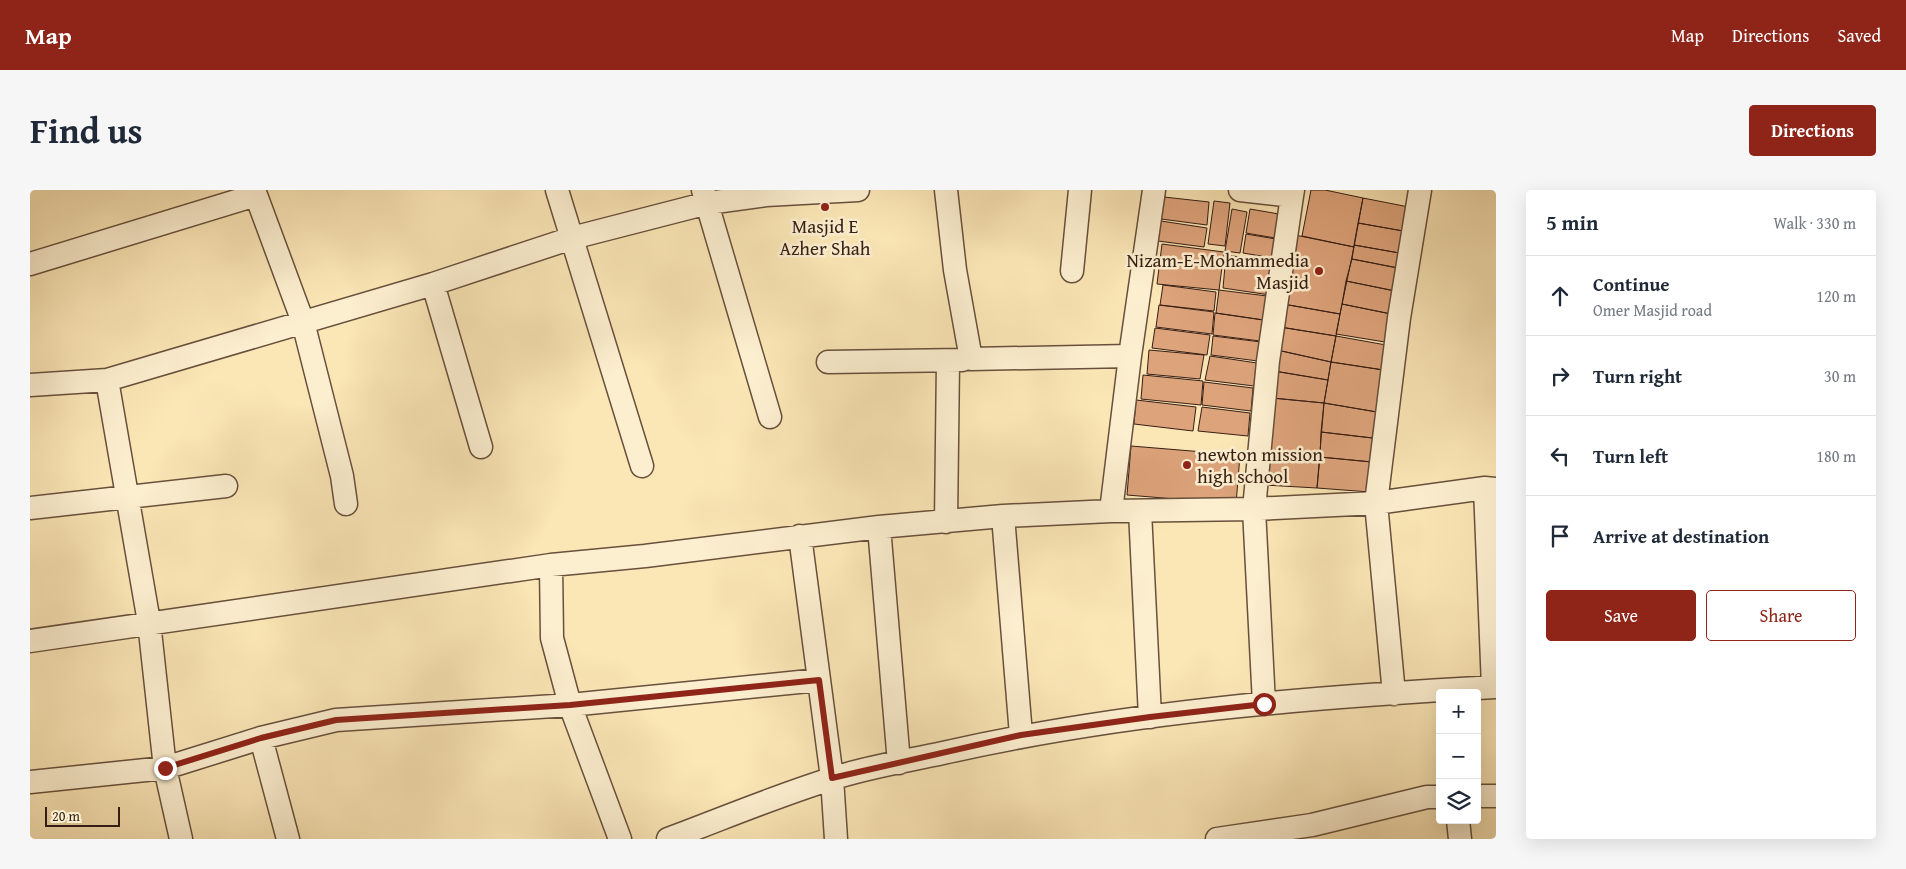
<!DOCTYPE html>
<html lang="en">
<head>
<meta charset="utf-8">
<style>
  :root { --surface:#fff; --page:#f6f6f7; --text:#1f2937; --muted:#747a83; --line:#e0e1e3; --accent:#8f2418 }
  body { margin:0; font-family:"Gentium Book Plus",serif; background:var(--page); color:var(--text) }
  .controls { position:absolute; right:15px; bottom:15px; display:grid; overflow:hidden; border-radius:5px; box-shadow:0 5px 20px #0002 }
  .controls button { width:45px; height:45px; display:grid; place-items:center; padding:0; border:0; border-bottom:1px solid var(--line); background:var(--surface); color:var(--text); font:25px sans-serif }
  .scale { position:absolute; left:15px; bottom:12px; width:75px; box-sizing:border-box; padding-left:5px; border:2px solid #371e14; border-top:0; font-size:14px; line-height:18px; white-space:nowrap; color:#371e14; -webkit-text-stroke:4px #fcefd0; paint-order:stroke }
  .stop { position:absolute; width:15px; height:15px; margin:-11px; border:4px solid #8f2418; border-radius:50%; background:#fff }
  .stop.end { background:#8f2418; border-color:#fff; box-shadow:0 1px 5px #0008 }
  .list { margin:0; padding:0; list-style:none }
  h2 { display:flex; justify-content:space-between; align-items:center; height:65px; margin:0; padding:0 20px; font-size:21px }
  h2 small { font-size:16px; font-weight:400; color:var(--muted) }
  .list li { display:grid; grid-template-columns:32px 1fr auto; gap:15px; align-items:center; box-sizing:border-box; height:80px; padding:0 20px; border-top:1px solid var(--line) }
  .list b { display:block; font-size:19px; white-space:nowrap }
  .list p { margin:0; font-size:16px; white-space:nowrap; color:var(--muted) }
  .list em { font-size:16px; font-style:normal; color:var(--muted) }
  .actions { display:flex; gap:10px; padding:15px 20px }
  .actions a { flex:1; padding:11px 0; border:1px solid var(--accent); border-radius:5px; text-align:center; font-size:18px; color:var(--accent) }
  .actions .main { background:var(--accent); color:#fff }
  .icon { flex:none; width:28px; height:28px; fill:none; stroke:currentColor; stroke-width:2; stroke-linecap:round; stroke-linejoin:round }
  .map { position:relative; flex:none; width:1466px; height:649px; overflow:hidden; border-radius:5px }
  header { display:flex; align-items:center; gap:30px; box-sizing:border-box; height:70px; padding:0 25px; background:var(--accent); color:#fff }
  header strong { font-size:24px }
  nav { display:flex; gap:28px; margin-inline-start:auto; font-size:18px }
  .intro { display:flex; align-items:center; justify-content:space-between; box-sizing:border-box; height:120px; padding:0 30px }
  h1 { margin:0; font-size:35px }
  .button { padding:12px 22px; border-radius:5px; background:var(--accent); color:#fff; font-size:18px; font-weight:700 }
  main { display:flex; gap:30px; padding:0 30px }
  aside { flex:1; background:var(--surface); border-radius:5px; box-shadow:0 5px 20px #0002 }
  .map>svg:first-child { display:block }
  .building { fill:#dda37b; stroke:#371e14 }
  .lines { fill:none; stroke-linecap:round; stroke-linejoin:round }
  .minor-casing { stroke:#68503c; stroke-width:25 }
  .minor { stroke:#fcefd0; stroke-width:22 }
  .route { stroke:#8f2418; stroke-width:6 }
  .poi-dot { fill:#8f2418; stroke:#fcefd0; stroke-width:2 }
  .labels { text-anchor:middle; stroke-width:5; stroke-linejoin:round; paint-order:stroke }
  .poi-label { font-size:19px; fill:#371e14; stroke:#fcefd0 }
</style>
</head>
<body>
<header>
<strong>Map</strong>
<nav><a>Map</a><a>Directions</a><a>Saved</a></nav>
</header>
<div class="intro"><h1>Find us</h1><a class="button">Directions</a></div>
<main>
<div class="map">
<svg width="1466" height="649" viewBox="0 0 1466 649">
  <rect width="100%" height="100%" fill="#fbe6b6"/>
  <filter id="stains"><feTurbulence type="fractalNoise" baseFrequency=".004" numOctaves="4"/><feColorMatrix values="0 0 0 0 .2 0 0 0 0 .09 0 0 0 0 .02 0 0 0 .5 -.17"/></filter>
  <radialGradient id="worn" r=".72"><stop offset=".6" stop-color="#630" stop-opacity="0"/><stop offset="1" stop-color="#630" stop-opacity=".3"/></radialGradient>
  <path class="building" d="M1281,0H1295L1333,8L1324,57L1272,46Z
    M1134,7L1179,12L1177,35L1131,29Z
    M1333,8L1384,18L1379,42L1328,33Z
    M1184,11L1200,13L1195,56L1178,54Z
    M1202,19L1217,22L1210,63L1195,61Z
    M1220,19L1249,24L1245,48L1216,43Z
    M1131,31L1177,38L1174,57L1128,51Z
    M1328,33L1379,42L1375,64L1324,55Z
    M1216,44L1246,49L1243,68L1213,63Z
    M1265,45L1324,57L1310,124L1253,114Z
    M1132,54L1194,62L1189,100L1127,94Z
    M1324,55L1375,64L1373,79L1322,69Z
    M1196,65L1244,72L1240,105L1193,98Z
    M1322,69L1373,79L1370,102L1316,91Z
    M1316,91L1370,102L1366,125L1312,114Z
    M1133,95L1186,102L1184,121L1130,115Z
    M1189,100L1237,106L1234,130L1186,123Z
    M1253,114L1310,124L1306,146L1250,137Z
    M1312,114L1366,125L1361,153L1306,144Z
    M1129,115L1184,122L1182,144L1126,137Z
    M1185,123L1233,130L1230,151L1183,145Z
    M1250,137L1306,146L1301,172L1247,160Z
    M1125,138L1180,145L1177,165L1122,158Z
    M1183,146L1231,152L1228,171L1181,165Z
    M1306,146L1356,155L1353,180L1301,172Z
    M1119,160L1174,165L1170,189L1117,184Z
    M1247,160L1301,172L1298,190L1244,181Z
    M1180,166L1227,173L1224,196L1175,190Z
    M1301,172L1354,180L1347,222L1294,213Z
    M1244,181L1298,190L1294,213L1242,208Z
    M1113,185L1173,191L1171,215L1111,209Z
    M1174,192L1223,198L1221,221L1172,215Z
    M1242,208L1294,213L1287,298L1234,295Z
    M1106,210L1166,217L1163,241L1104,234Z
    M1294,213L1347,222L1342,248L1291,242Z
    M1172,217L1220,223L1218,246L1168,241Z
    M1291,242L1343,248L1342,272L1290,267Z
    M1101,256L1210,265L1206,314L1097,305Z
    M1290,267L1342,272L1340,302L1287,298Z"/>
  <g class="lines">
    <defs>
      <path id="minor" d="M527,0L612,276
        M673,0L740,227
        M916,0L925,80L941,169L1100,166L1124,0
        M1210,0L1262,6L1263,0
        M0,74L226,5L273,132L312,286L316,314
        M1042,81L1050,0
        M403,94L451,257
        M798,172L932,170
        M77,190L119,432L135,578L151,649
        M0,195L77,190L403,94L542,48L678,13L736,5L828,0
        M1455,298L1463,497
        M0,318L196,296
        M1081,321L1100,166
        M1110,321L1120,527
        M973,326L991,545
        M916,332L918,171
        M849,337L869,573
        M770,346L802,588L806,649
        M521,375L522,448L540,515L590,649
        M0,451L521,375L615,366L849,337L973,326L1081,321L1224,319L1346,313L1455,298L1466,299
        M1364,504L1346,313L1369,128L1390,0
        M1234,514L1224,319L1238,171L1262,6
        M231,548L258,649
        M0,592L135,578L231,548L306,530L540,515L789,490
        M1447,606H1466
        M1428,630L1430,649
        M638,649C692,629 746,606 801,589C837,577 876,571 913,563C1094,522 1281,507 1466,497
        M1187,649L1282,635L1397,607H1410"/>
    </defs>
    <use href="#minor" class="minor-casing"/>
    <use href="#minor" class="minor"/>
  </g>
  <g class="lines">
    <path class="route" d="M135,578L231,548L306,530L540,515L789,490L802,588L991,545L1120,527L1234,514"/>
  </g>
  <g class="poi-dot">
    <circle cx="795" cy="17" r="5"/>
    <circle cx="1289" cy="81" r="5"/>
    <circle cx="1157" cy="275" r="5"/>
  </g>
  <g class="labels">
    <g class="poi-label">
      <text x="795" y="43">Masjid E<tspan x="795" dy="22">Azher Shah</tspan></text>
      <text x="1279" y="77" text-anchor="end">Nizam-E-Mohammedia<tspan x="1279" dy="22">Masjid</tspan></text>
      <text x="1167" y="271" text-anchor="start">newton mission<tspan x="1167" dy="22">high school</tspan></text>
    </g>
  </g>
  <rect width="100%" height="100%" filter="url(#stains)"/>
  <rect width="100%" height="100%" fill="url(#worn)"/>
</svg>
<div class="controls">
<button>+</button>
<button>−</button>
<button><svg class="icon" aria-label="layers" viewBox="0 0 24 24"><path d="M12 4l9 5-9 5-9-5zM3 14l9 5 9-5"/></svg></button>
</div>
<div class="scale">20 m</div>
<div class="stop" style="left:1234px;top:514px"></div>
<div class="stop end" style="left:135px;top:578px"></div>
</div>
<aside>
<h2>5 min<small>Walk · 330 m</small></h2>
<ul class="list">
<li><svg class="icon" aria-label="ahead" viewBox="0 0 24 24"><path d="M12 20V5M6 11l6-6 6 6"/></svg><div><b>Continue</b><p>Omer Masjid road</p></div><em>120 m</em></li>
<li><svg class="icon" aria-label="right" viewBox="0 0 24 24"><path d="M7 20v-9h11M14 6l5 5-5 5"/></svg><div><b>Turn right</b></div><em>30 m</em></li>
<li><svg class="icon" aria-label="left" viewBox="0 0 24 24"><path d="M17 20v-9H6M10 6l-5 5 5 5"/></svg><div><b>Turn left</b></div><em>180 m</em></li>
<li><svg class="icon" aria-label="arrive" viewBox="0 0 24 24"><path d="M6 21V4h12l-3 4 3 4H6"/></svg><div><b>Arrive at destination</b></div></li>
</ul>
<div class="actions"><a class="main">Save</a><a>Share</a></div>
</aside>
</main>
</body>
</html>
